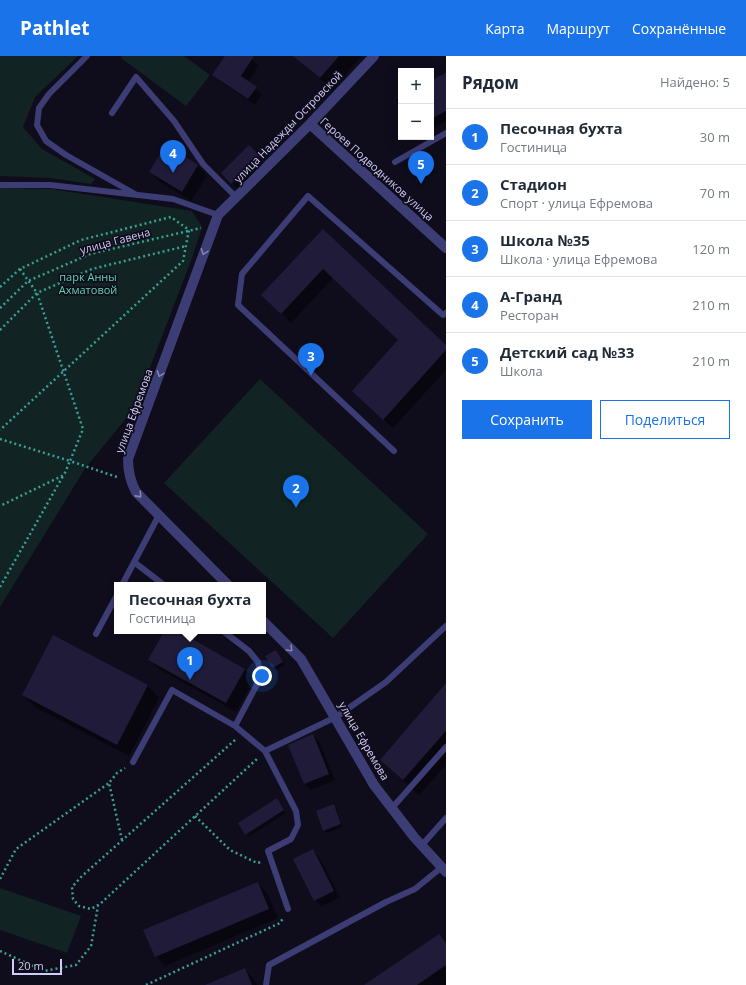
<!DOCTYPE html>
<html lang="ru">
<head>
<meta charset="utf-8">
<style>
  :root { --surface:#fff; --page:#f6f6f7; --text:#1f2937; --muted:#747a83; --line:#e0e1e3; --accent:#1a73e8 }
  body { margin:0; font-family:"Open Sans",sans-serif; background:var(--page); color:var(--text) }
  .controls { position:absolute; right:12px; top:12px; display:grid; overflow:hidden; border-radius:0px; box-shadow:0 4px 16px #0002 }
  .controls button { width:36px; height:36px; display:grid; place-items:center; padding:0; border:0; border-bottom:1px solid var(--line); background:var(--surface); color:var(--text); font:20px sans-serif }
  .scale { position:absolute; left:12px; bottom:10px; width:50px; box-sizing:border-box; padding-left:4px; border:2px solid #d0ccf9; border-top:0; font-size:11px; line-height:14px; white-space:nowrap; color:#d0ccf9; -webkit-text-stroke:3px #0f0d1b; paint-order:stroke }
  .you { position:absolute; left:262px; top:620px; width:14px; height:14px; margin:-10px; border:3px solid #fff; border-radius:50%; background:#1a73e8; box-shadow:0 0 0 6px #1a73e833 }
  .badge { display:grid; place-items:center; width:26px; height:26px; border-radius:50%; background:var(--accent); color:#fff; font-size:13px; font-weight:700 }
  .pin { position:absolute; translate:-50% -33px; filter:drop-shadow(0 1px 2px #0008) }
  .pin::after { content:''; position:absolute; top:21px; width:14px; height:12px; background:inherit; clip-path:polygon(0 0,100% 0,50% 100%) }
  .popup { position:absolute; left:114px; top:526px; width:152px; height:52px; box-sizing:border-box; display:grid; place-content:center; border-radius:0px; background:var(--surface); filter:drop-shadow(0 1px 3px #0005); font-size:13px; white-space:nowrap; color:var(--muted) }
  .popup b { font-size:15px; color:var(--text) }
  .popup::after { content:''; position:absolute; left:50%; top:100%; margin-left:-8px; border:8px solid transparent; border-top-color:var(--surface) }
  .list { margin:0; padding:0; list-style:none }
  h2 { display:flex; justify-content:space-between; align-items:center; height:52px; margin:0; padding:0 16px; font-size:17px }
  h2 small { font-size:13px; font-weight:400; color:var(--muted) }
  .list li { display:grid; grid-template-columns:26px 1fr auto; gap:12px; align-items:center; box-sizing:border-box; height:56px; padding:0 16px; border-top:1px solid var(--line) }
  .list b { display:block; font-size:15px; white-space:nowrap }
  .list p { margin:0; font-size:13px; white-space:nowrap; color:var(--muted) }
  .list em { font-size:13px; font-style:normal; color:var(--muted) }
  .actions { display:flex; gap:8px; padding:12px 16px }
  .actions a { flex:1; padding:9px 0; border:1px solid var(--accent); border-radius:0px; text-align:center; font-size:14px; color:var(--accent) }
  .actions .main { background:var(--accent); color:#fff }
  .map { position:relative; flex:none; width:446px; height:929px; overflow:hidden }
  header { display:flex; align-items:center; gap:24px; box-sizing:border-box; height:56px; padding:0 20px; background:var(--accent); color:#fff }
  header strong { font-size:19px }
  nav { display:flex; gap:22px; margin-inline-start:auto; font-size:14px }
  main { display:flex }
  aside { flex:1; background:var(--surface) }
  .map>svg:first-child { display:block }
  .green { fill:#112423 }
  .shadow { fill:#0007 }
  .building { fill:#201b39 }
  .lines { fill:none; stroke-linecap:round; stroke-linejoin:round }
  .path { stroke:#39a097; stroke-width:2.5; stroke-dasharray:2 3; stroke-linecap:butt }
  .lane { stroke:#3d3d75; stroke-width:6 }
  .street { stroke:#3d3d75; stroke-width:10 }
  .oneway { stroke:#8684b7 }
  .labels { text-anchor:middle; stroke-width:3.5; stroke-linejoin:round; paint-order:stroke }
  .street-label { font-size:11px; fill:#d0ccf9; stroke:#0f0d1b }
  .park-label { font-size:11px; fill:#61d0b1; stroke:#0f0d1b }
</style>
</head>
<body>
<header>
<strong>Pathlet</strong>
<nav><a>Карта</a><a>Маршрут</a><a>Сохранённые</a></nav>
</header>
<main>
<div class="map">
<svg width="446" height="929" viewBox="0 0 446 929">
  <rect width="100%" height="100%" fill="#0f0d1b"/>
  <path class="green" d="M0,0H78L35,41L23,71L42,93L95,123L91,128L50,122L0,120Z
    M122,0H184L210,19L186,50L121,2Z
    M0,132L51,133L192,155L202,171L191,205L134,353L86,411L0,551Z
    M260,323L428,478L333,582L164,427Z
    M0,832L81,860L67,897L0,874Z"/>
  <path class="shadow" d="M226,0H248L259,9L248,26L262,38L255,49L220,25L213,19Z
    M297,0H361L333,34L308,13L296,1Z
    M446,18V65L431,73V26Z
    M401,41V55L396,44Z
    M166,89L198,110L207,120L191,145L159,125L150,116Z
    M249,91L265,107L238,133L223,117Z
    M323,174L446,290V314L393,372L363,345L400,284L333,222L291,267L272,248Z
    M165,575H176L245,613L254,623L236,656L159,613L149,604Z
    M276,595L285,609L276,614L273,611Z
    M446,629V709L419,739L381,704Z
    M148,630L159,642L129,700L35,651L23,639Z
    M313,679L319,685L335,724L311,734L305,728Z
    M280,747L286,757L248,781L246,778Z
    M334,750L337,753L343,771L327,777L324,774Z
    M313,795L319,801L340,841L321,851L315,844Z
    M258,827L267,837L278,862L165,910L156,900Z
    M439,879L446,886V929H366Z
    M244,913L254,923L257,929H208Z"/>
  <path class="building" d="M225,0H254L241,20L257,31L248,43L212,19Z
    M293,0H339L320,22Z
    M446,17V55L431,63V24Z
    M166,88L198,109L182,136L149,116Z
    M249,89L260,100L231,128L221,117Z
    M323,173L446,289V294L383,364L352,335L398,284L323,213L281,258L261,239Z
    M164,575H178L245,613L226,647L148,604Z
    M53,579L148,629L117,689L22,639Z
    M276,594L283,606L272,612L265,600Z
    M446,627V675L403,724L380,704Z
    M313,678L329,718L304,728L288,689Z
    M277,742L284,754L245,779L238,767Z
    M334,748L341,768L323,775L316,755Z
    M313,793L334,835L314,845L293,803Z
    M258,826L269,853L155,901L143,874Z
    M439,878L446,887V909L417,929H364Z
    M245,912L252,929H205Z"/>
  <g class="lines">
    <path class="path" d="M20,213L37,237L83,373L70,405L117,421
      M0,231L20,213L81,184L171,161L189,174L183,205L0,374
      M0,252L28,225L90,198L201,172
      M0,274L37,237L92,213L186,190
      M0,383L70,405L64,419L0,450
      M0,531L63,420
      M235,684L82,820L72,831L73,843L79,850L91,853L100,848L258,702
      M195,760L230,794L257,807L261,806
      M122,784L109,727L117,717L125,712
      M0,823L16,793L109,727
      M0,895L44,915L76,909L91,890L98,850
      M146,929L280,867L283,862"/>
    <path class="lane" d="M87,0L49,38L39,52L37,69L46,85L66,99L135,138
      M112,57L136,21L174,65L203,108L236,141
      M395,106L446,77
      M0,129H50L173,143L218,159
      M394,395L238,249L242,218L308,140L443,259L446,257
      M134,506L164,529
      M122,529L159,459
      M96,578L117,539
      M235,670L265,695L336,661L386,626L446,570
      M265,695L296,755L298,769L291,783L268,795L288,853
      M133,706L172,634L235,670L261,621L258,606L249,595L223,575
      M392,752L446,691
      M422,789L446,762
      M266,929L269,909L386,846L415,833L442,811"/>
    <path class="street" d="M310,68L446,192
      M228,529L136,436C130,425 128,416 128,403L218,159L310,68L374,0
      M263,565L301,603L374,729L414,781L446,816"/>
  </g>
  <defs><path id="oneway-chevron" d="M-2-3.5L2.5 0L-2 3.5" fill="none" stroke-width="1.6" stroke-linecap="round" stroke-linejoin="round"/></defs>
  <g class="oneway">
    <use href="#oneway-chevron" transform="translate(204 196) rotate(111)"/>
    <use href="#oneway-chevron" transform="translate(160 318) rotate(110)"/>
    <use href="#oneway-chevron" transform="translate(139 439) rotate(48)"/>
    <use href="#oneway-chevron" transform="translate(290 593) rotate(45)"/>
  </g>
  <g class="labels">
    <g class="street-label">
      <text transform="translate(288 71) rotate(-46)" y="4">улица Надежды Островской</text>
      <text transform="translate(377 113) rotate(42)" y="4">Героев Подводников улица</text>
      <text transform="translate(115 185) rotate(-15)" y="4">улица Гавена</text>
      <text transform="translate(134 355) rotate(-70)" y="4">улица Ефремова</text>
      <text transform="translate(364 685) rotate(60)" y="4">улица Ефремова</text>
    </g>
    <g class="park-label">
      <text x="88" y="225">парк Анны<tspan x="88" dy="13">Ахматовой</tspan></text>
    </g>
  </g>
</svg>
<div class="controls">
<button>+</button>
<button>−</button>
</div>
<div class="scale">20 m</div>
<div class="you"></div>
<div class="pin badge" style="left:190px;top:624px">1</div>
<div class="popup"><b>Песочная бухта</b>Гостиница</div>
<div class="pin badge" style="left:296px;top:452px">2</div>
<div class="pin badge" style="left:311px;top:320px">3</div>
<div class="pin badge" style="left:173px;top:117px">4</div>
<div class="pin badge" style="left:421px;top:128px">5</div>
</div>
<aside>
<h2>Рядом<small>Найдено: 5</small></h2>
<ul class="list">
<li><span class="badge">1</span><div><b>Песочная бухта</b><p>Гостиница</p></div><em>30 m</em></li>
<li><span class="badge">2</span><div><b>Стадион</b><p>Спорт · улица Ефремова</p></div><em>70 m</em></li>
<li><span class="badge">3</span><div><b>Школа №35</b><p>Школа · улица Ефремова</p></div><em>120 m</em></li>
<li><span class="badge">4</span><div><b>А-Гранд</b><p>Ресторан</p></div><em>210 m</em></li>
<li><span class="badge">5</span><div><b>Детский сад №33</b><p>Школа</p></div><em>210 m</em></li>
</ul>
<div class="actions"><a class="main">Сохранить</a><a>Поделиться</a></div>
</aside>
</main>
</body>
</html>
